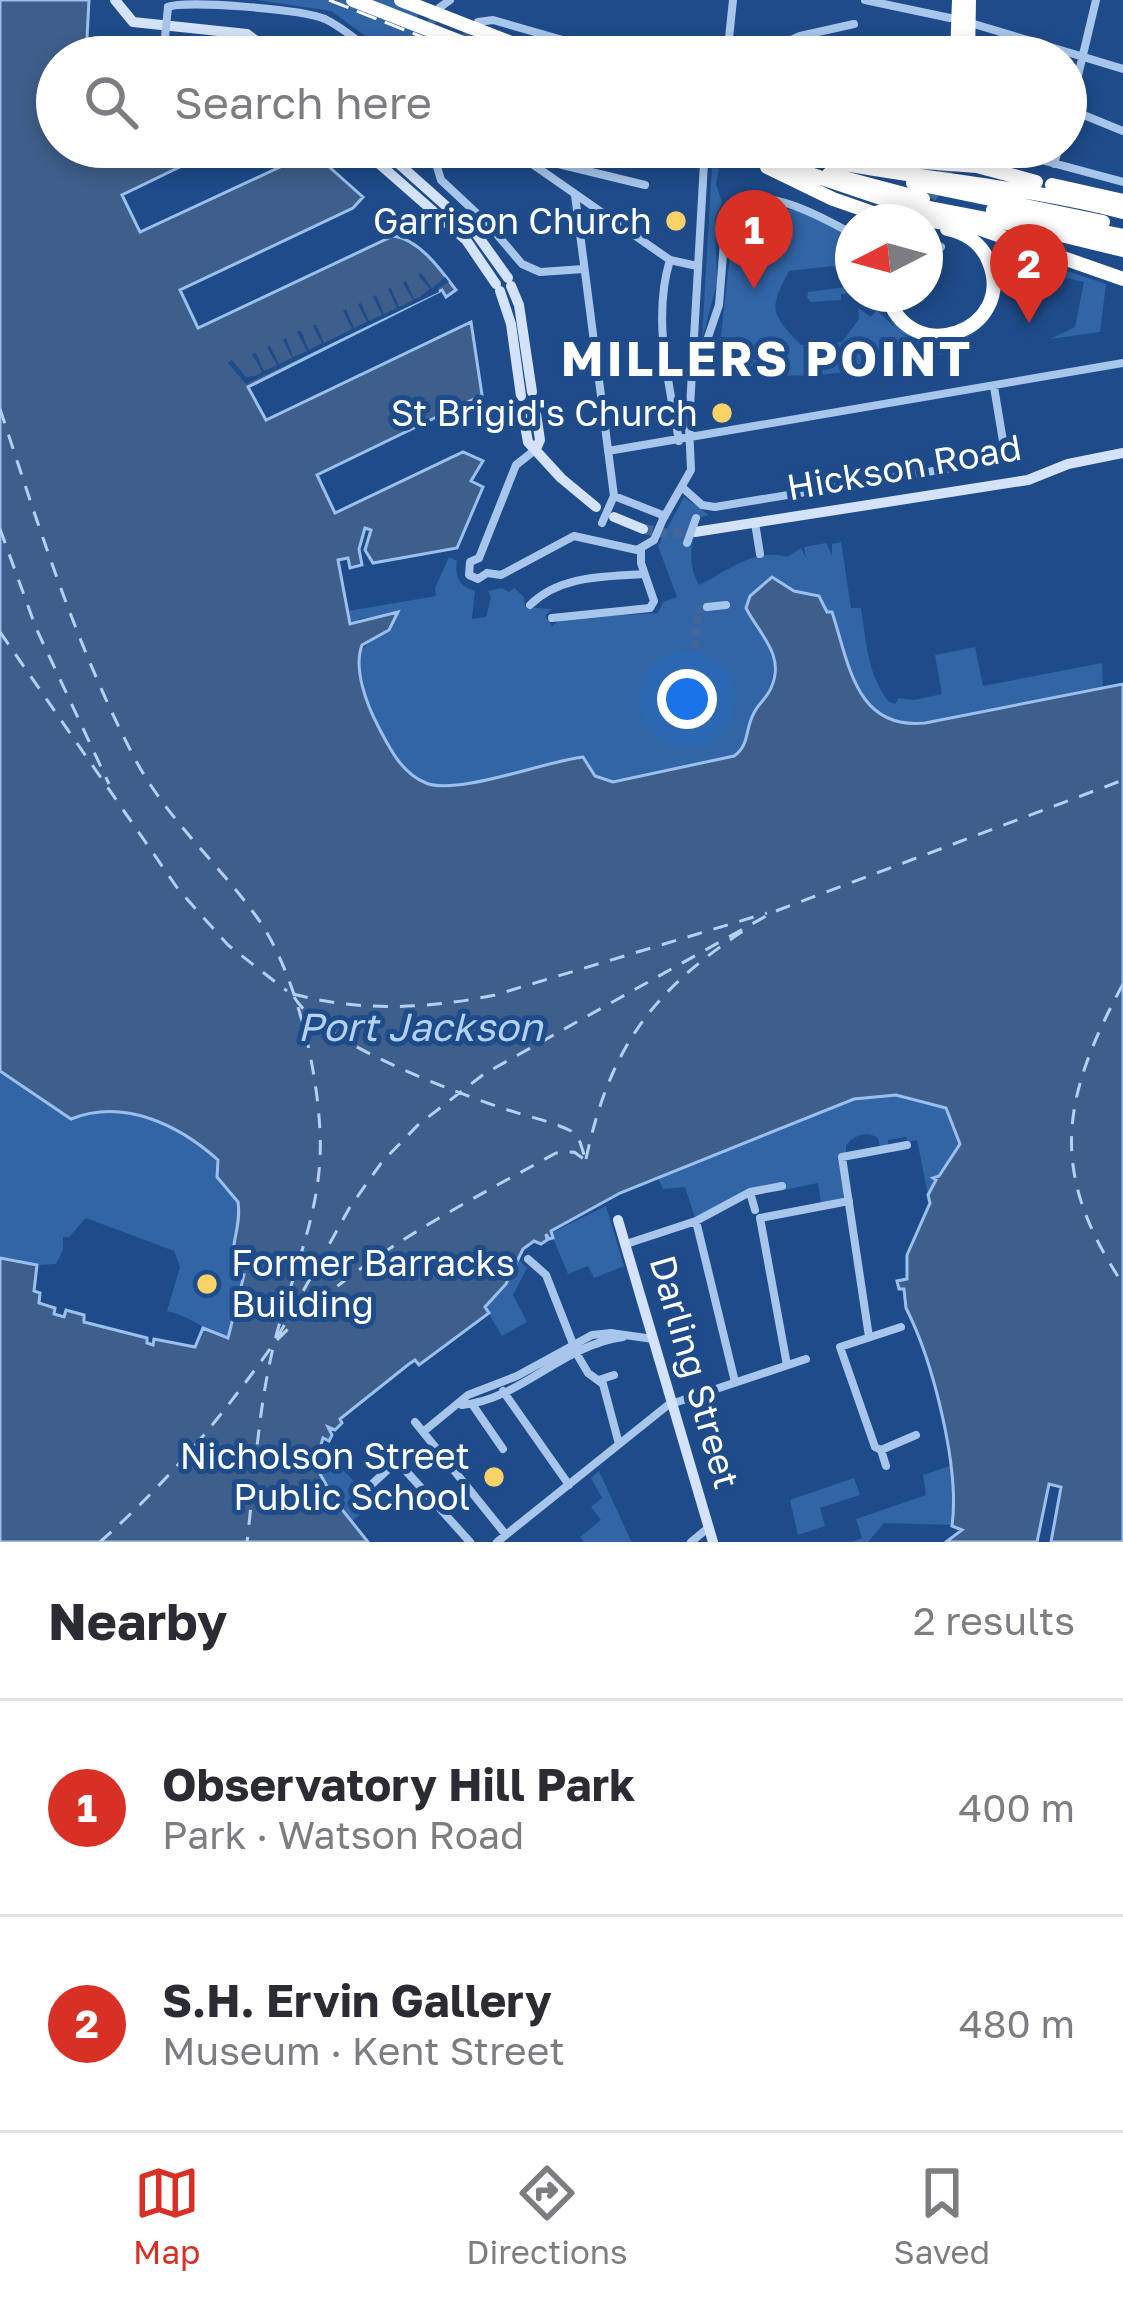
<!DOCTYPE html>
<html lang="en">
<head>
<meta charset="utf-8">
<style>
  :root { --surface:#fff; --page:#f7f7f7; --text:#2b2b33; --muted:#7c7c81; --line:#e1e1e2; --accent:#d93025 }
  body { margin:0; font-family:"Golos Text",sans-serif; background:var(--page); color:var(--text) }
  .compass { position:absolute; left:835px; top:204px; width:108px; height:108px; border-radius:50%; background:var(--surface); box-shadow:0 6px 18px #0003; rotate:264deg }
  .you { position:absolute; left:687px; top:699px; width:42px; height:42px; margin:-30px; border:9px solid #fff; border-radius:50%; background:#1a73e8; box-shadow:0 0 0 18px #1a73e833 }
  .badge { display:grid; place-items:center; width:78px; height:78px; border-radius:50%; background:var(--accent); color:#fff; font-size:39px; font-weight:700 }
  .pin { position:absolute; translate:-50% -99px; filter:drop-shadow(0 3px 6px #0008) }
  .pin::after { content:''; position:absolute; top:63px; width:42px; height:36px; background:inherit; clip-path:polygon(0 0,100% 0,50% 100%) }
  .list { margin:0; padding:0; list-style:none }
  h2 { display:flex; justify-content:space-between; align-items:center; height:156px; margin:0; padding:0 48px; font-size:51px }
  h2 small { font-size:39px; font-weight:400; color:var(--muted) }
  .list li { display:grid; grid-template-columns:78px 1fr auto; gap:36px; align-items:center; box-sizing:border-box; height:216px; padding:0 48px; border-top:3px solid var(--line) }
  .list b { display:block; font-size:45px; white-space:nowrap }
  .list p { margin:0; font-size:39px; white-space:nowrap; color:var(--muted) }
  .list em { font-size:39px; font-style:normal; color:var(--muted) }
  .icon { flex:none; width:66px; height:66px; fill:none; stroke:currentColor; stroke-width:2; stroke-linecap:round; stroke-linejoin:round }
  .map { position:relative; flex:none; width:1123px; height:1542px; overflow:hidden }
  .search { position:absolute; background:var(--surface); box-shadow:0 6px 18px #0003; left:36px; right:36px; top:36px; height:132px; display:flex; align-items:center; gap:30px; box-sizing:border-box; padding:0 42px; border-radius:66px; color:var(--muted); font-size:45px }
  .sheet { height:588px; background:var(--surface) }
  nav { display:flex; justify-content:space-around; align-items:center; box-sizing:border-box; height:168px; border-top:3px solid var(--line); background:var(--surface); font-size:33px; color:var(--muted) }
  nav a { display:grid; justify-items:center; gap:6px }
  nav .on { color:var(--accent) }
  .map>svg:first-child { display:block }
  .green { fill:#3165a6 }
  .water { fill:#3e5f8b; stroke:#9bc0ed; stroke-width:3 }
  .pier { fill:#1e4b89 }
  .lines { fill:none; stroke-linecap:round; stroke-linejoin:round }
  .ferry { stroke:#b4d0f3; stroke-width:3; stroke-dasharray:15 12; stroke-linecap:butt }
  .street-tunnel { stroke:#40669b; stroke-width:8; stroke-dasharray:8 4; stroke-linecap:butt }
  .secondary-tunnel { stroke:#40669b; stroke-width:10; stroke-dasharray:10 5; stroke-linecap:butt }
  .highway-tunnel { stroke:#40669b; stroke-width:14; stroke-dasharray:14 7; stroke-linecap:butt }
  .street { stroke:#a8c6eb; stroke-width:8 }
  .secondary { stroke:#d4e3f9; stroke-width:10 }
  .highway { stroke:#fff; stroke-width:14 }
  .rail { stroke:#fff; stroke-width:3; stroke-dasharray:21 9; stroke-linecap:butt }
  .street-bridge { stroke:#a8c6eb; stroke-width:8 }
  .highway-bridge { stroke:#fff; stroke-width:14 }
  .poi-dot { fill:#fbd267; stroke:#1e4b89; stroke-width:4.5 }
  .labels { text-anchor:middle; stroke-width:10; stroke-linejoin:round; paint-order:stroke }
  .poi-label { font-size:36px; fill:#fff; stroke:#1e4b89; text-anchor:end }
  .street-label { font-size:36px; fill:#fff; stroke:#1e4b89 }
  .water-label { font-size:39px; font-style:italic; fill:#b4d0f3; stroke:#1e4b89 }
  .district-label { font-size:48px; font-weight:bold; letter-spacing:3px; fill:#fff; stroke:#1e4b89 }
</style>
</head>
<body>
<div class="map">
<svg width="1123" height="1542" viewBox="0 0 1123 1542">
  <rect width="100%" height="100%" fill="#1e4b89"/>
  <path class="green" d="M256,0H414L420,9L416,21L422,25L407,57H395L331,11Z
    M712,167L719,169L716,184L722,202L715,218L717,283L702,339Z
    M751,201L811,214L853,237V293L841,294V300L811,302L807,298L808,292L853,286L833,266L789,271C768,310 771,314 801,345L842,342L859,319L858,308L871,317L877,310L895,328L877,294C883,303 887,317 897,326C922,350 973,348 990,314C996,303 996,288 1001,279C997,339 950,355 901,333L925,347L957,351C905,360 815,385 765,372C748,368 731,350 721,336L733,227L741,203Z
    M1043,263L1106,284L1100,332L1050,339L1075,327L1084,282L1062,277L1059,283L1036,278Z
    M684,497L709,515L701,517C691,542 686,561 699,585C727,571 756,547 787,557L801,548L806,558L804,547L826,543L832,555V544L841,542L851,608H861C867,646 867,671 888,701L895,704L899,698L914,700L942,694L935,655L975,647L983,686L1102,663L1103,688L918,724C855,724 848,661 832,613H827L812,594L794,591L772,577L750,596L748,613C783,653 778,671 758,716C751,731 747,747 734,756L613,782L595,776L583,757C545,767 472,789 434,785C385,779 361,693 359,653L397,613L359,619V623L350,624L348,611L436,596L435,588L449,557L457,561C454,576 460,587 475,591L472,619L486,617L491,597L488,591L502,588L509,592L514,588L524,597L525,607L552,609L545,616L552,626L561,619L658,613L663,602L677,597L658,546Z
    M0,1071L71,1119C124,1099 178,1125 218,1160L217,1177L238,1202L237,1232L230,1256L244,1274L228,1339C203,1329 193,1318 167,1311L180,1267L174,1251L86,1218L69,1237H63V1250L56,1264L37,1265L0,1258Z
    M896,1095L946,1107L960,1144L939,1177L935,1175L937,1180L928,1195L917,1140L908,1142L906,1137L888,1140V1145L880,1147L878,1138C866,1130 853,1136 846,1146V1199L821,1203L818,1183L784,1190L782,1184L695,1218L685,1187L663,1189L658,1178L854,1099Z
    M606,1206L624,1266L594,1278L588,1266L568,1274L551,1233Z
    M520,1254V1261L527,1268L513,1295L527,1322L502,1336L485,1307L506,1285Z
    M320,1444L359,1487L365,1483L370,1490L353,1505L365,1511L352,1521L315,1465Z
    M950,1466L955,1499L952,1525L884,1523L868,1542H852L862,1538L856,1519L926,1495L923,1475Z
    M599,1471L631,1541L632,1542H584L580,1537L601,1520L591,1507L602,1498L591,1478Z
    M854,1478L860,1495L820,1508L825,1526L798,1535L790,1500Z"/>
  <path class="water" d="M0,0H89L86,57H57V147H221L122,195L140,232L293,161L318,157L363,197L353,208L180,290L198,328L393,236C419,239 441,270 456,290L446,297L442,290L248,387L266,420L471,322L482,395L317,475L335,513L463,452L483,461L471,481L483,487L457,548L373,563L365,550L371,530L365,528L359,549L362,565L350,568L348,558L338,560L350,624L398,612L389,630L362,645C353,669 367,705 378,726C389,747 401,773 426,783C457,796 546,761 583,757L595,776L613,782L734,756C750,745 745,728 754,713C758,704 767,698 771,688C786,655 759,634 746,608L750,596L772,577L794,591L819,596L827,612H832C849,663 855,730 925,723L1123,684V1542H1051L1061,1487L1049,1484L1037,1542H946L962,1530L952,1526C960,1468 933,1361 906,1308L904,1289H899L897,1281L907,1279V1255L930,1203L928,1195L936,1180L933,1178L939,1176L960,1144L946,1108L896,1095L854,1099L620,1193L551,1231L553,1238L549,1239L546,1234L547,1240L541,1244L534,1241L523,1249L506,1284L485,1307L489,1313L419,1365L415,1360L409,1364L340,1419L342,1423L335,1430L328,1427L332,1435L329,1441L323,1438L315,1465L336,1502L368,1542H0V1258L37,1265L34,1291L40,1293L39,1303L55,1308L54,1314L64,1317L66,1310L84,1315V1322L147,1338V1343L153,1345L154,1339L195,1347L203,1328L228,1338L244,1275L234,1273C228,1248 242,1227 238,1202L217,1177L218,1160C179,1125 124,1098 71,1119L0,1071Z"/>
  <path class="pier" d="M421,273L432,288L445,277L449,282L438,288L439,292L246,384L228,363L232,360L246,377L256,376L262,372L252,354L256,353L264,371L277,365L267,347L270,346L279,364L292,358L283,340L286,338L293,357L307,351L297,332L301,331L309,350L322,343L313,326L316,324L324,343L352,329L343,311L346,309L354,328L367,322L358,304L361,303L369,321L382,315L373,297L376,295L384,314L397,308L388,289L391,288L399,307L413,300L403,283L406,281L414,299L420,297L430,289L418,275Z"/>
  <g class="lines">
    <path class="ferry" d="M0,409C39,527 76,646 134,757C165,817 217,862 256,916C295,970 317,1065 320,1132C324,1208 292,1272 274,1344C258,1409 255,1475 247,1542
      M0,529L36,628L109,784
      M0,632L178,889L228,945L287,991
      M776,911L1123,780
      M1123,984C1061,1099 1048,1172 1123,1284
      M293,994C361,1012 427,1009 495,995L767,913
      M294,997C323,1044 454,1092 508,1110C529,1117 551,1121 571,1131L580,1142L586,1161
      M586,1159C610,1046 654,988 751,926
      M277,1338L350,1207L382,1162L418,1125L484,1074L775,911
      M277,1340C358,1257 456,1208 556,1153L574,1152L584,1159
      M100,1542C167,1483 221,1418 272,1346"/>
    <path class="street-tunnel" d="M419,47L437,11
      M453,57L472,26
      M704,163L707,147
      M695,648L699,610L707,607"/>
    <path class="secondary-tunnel" d="M643,529L669,534L695,532"/>
    <path class="highway-tunnel" d="M919,215L959,147"/>
    <path class="street" d="M865,0L950,18
      M168,7C185,0 302,9 325,19C344,28 362,45 380,57
      M439,8L450,0
      M478,22L493,20L622,57
      M974,24L1123,69
      M417,57L419,47
      M425,57L428,50
      M727,57L733,0
      M754,57L800,36L854,24
      M840,57L899,51L926,57
      M1069,109L1123,131
      M1066,126L1096,0
      M431,147L441,180L488,224L522,264L540,272L584,269
      M508,147L670,260L697,266
      M993,147L1123,182
      M1054,164L1059,147
      M538,168L546,161L645,185
      M575,195L614,496
      M925,240L941,247
      M670,260C652,317 669,384 679,441
      M693,351L704,349L719,305L726,217L735,200C774,190 820,216 853,234
      M608,451L1123,363
      M683,488L702,505L715,507L1006,459L994,387
      M614,496L665,516
      M663,519L691,470L689,425L704,163
      M755,523L760,554
      M479,558L516,465L535,450
      M479,558L470,562L469,575L478,579L487,573
      M487,573L501,575L574,536L637,550L654,540
      M530,605C560,575 604,577 644,574
      M707,607L726,605
      M552,618L650,608L654,601L641,563V550
      M750,1192L755,1210
      M696,1221L735,1382
      M626,1244L696,1221L750,1192L782,1186
      M528,1259L546,1275L573,1344
      M869,1337L842,1157L907,1145
      M575,1351L588,1373L603,1384L619,1444
      M787,1365L760,1218L849,1201
      M599,1380L614,1375
      M503,1391L569,1485
      M472,1404L503,1449
      M462,1405C520,1400 562,1345 623,1337
      M415,1422L506,1535
      M423,1432L468,1395L517,1376L592,1335L611,1333L653,1339
      M881,1450L916,1435
      M886,1466L881,1450L875,1447L840,1347L901,1327
      M370,1486L397,1461L470,1542
      M497,1542L668,1405L806,1359
      M691,1542L708,1528"/>
    <path class="secondary" d="M115,0L133,22L247,34L278,57
      M221,33L240,41L258,57
      M360,147L433,211
      M380,147L446,206
      M455,214L475,232L508,278
      M442,219L466,240L496,284
      M511,286L519,305L532,392
      M500,291L511,324L521,396
      M535,407L540,440L536,449
      M522,409L528,442L561,478L596,507
      M614,517L643,529
      M695,532L1028,480L1068,464L1123,453
      M618,1220L713,1542"/>
    <path class="highway" d="M488,34L548,57
      M730,147L887,200L1028,227L1123,250
      M766,147C884,178 1005,181 1123,212
      M807,147L870,155L910,147
      M883,159L977,166L1036,182
      M767,167L833,199L879,215
      M829,174L923,199
      M913,183L1103,222
      M1052,185L1123,201
      M993,210L1123,236
      M874,213L975,227L1123,279
      M887,294C909,370 1017,331 989,262C982,244 966,233 947,229"/>
    <path class="rail" d="M329,0L473,57
      M683,147L724,164"/>
    <path class="street-bridge" d="M165,37L168,7
      M602,523L613,498
      M654,540L663,519
      M687,543L696,518"/>
    <path class="highway-bridge" d="M353,0L481,50
      M401,0L488,34
      M957,57L959,0
      M968,57L969,0"/>
  </g>
  <g class="poi-dot">
    <circle cx="676" cy="221" r="12"/>
    <circle cx="722" cy="413" r="12"/>
    <circle cx="207" cy="1284" r="12"/>
    <circle cx="494" cy="1477" r="12"/>
  </g>
  <g class="labels">
    <g class="poi-label">
      <text x="652" y="234">Garrison Church</text>
      <text x="698" y="426">St Brigid's Church</text>
      <text x="231" y="1276" text-anchor="start">Former Barracks<tspan x="231" dy="41">Building</tspan></text>
      <text x="470" y="1469">Nicholson Street<tspan x="470" dy="41">Public School</tspan></text>
    </g>
    <g class="street-label">
      <text transform="translate(904 467) rotate(-10)" y="13">Hickson Road</text>
      <text transform="translate(695 1372) rotate(74)" y="13">Darling Street</text>
    </g>
    <g class="water-label">
      <text x="420" y="1041">Port Jackson</text>
    </g>
    <g class="district-label">
      <text x="767" y="376">MILLERS POINT</text>
    </g>
  </g>
</svg>
<svg class="compass" viewBox="-18 -18 36 36"><path d="M0-13l5 13h-10z" fill="#e53935"/><path d="M0 13l5-13h-10z" fill="#7c7c81"/></svg>
<div class="you"></div>
<div class="pin badge" style="left:754px;top:289px">1</div>
<div class="pin badge" style="left:1029px;top:323px">2</div>
<div class="search"><svg class="icon" aria-label="search" viewBox="0 0 24 24"><circle cx="10" cy="10" r="6"/><path d="M15 15l6 6"/></svg>Search here</div>
</div>
<section class="sheet">
<h2>Nearby<small>2 results</small></h2>
<ul class="list">
<li><span class="badge">1</span><div><b>Observatory Hill Park</b><p>Park · Watson Road</p></div><em>400 m</em></li>
<li><span class="badge">2</span><div><b>S.H. Ervin Gallery</b><p>Museum · Kent Street</p></div><em>480 m</em></li>
</ul>
</section>
<nav>
<a class="on"><svg class="icon" aria-label="map" viewBox="0 0 24 24"><path d="M3 6l6-2 6 2 6-2v14l-6 2-6-2-6 2zM9 4v14M15 6v14"/></svg>Map</a>
<a><svg class="icon" aria-label="directions" viewBox="0 0 24 24"><path d="M12 3l9 9-9 9-9-9zM9 14v-3h6M13 9l2 2-2 2"/></svg>Directions</a>
<a><svg class="icon" aria-label="saved" viewBox="0 0 24 24"><path d="M7 4h10v16l-5-4-5 4z"/></svg>Saved</a>
</nav>
</body>
</html>
